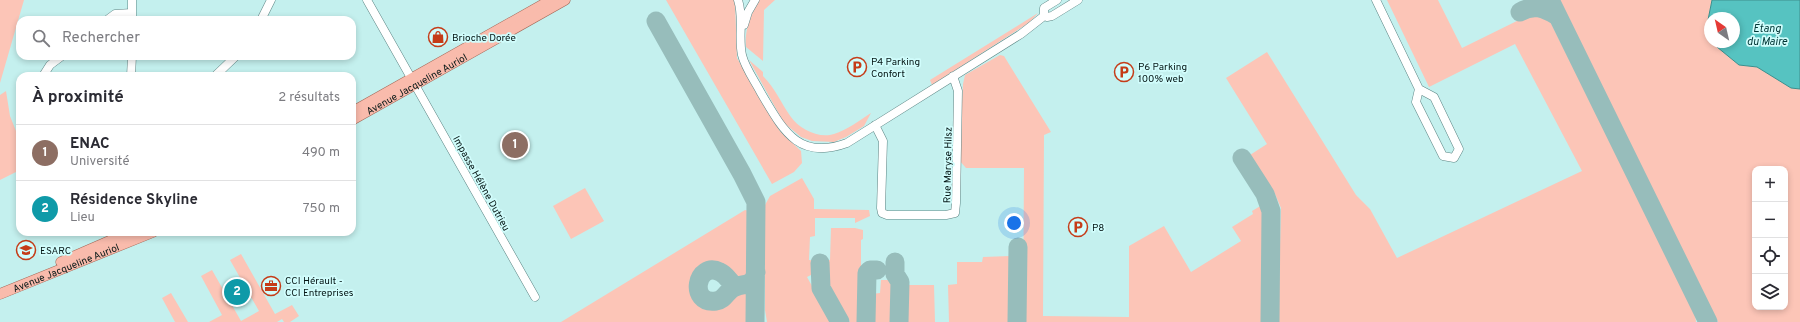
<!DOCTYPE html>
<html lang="fr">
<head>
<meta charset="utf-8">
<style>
  :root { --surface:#fff; --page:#f2f2f3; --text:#2b2b33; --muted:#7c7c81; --line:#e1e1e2; --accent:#1a73e8 }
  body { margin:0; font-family:Overpass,sans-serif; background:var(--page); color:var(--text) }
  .controls { position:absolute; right:12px; bottom:12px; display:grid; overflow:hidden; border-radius:8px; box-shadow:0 2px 6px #0003 }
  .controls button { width:36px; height:36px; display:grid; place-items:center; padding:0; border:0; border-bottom:1px solid var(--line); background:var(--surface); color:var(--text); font:20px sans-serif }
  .compass { position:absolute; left:1704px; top:12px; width:36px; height:36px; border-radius:50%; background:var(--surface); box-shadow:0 2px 6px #0003; rotate:326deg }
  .you { position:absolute; left:1014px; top:223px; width:14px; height:14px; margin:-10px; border:3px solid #fff; border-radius:50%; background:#1a73e8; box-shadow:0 0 0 6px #1a73e833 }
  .badge { display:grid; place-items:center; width:26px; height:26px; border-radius:50%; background:var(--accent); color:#fff; font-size:13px; font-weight:700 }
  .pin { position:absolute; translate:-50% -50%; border:2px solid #fff; box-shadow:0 1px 4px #0006 }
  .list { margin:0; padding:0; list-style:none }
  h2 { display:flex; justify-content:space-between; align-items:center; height:52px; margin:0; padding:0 16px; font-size:17px }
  h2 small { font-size:13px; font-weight:400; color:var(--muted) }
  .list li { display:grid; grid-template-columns:26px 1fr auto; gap:12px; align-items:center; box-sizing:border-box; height:56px; padding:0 16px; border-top:1px solid var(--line) }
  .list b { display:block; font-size:15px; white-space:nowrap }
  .list p { margin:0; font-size:13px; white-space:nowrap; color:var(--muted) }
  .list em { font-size:13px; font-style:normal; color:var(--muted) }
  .icon { flex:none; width:22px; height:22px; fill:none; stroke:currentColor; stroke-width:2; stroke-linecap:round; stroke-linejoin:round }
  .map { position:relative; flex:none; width:1800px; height:322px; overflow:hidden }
  .search { position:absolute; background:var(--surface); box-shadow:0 2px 6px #0003; left:16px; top:16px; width:340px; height:44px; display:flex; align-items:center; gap:10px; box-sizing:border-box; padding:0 14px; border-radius:12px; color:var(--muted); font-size:15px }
  .panel { position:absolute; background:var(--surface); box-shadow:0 2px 6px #0003; left:16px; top:72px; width:340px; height:164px; border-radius:12px }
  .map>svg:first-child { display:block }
  .green { fill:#fcc5b7; fill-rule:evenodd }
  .water { fill:#56c3c1; stroke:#3e8f8d }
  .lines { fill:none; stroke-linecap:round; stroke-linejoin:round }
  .taxiway { stroke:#97bdbb; stroke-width:19 }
  .minor-casing { stroke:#5c8584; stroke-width:9 }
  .major-casing { stroke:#a16453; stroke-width:11 }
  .minor { stroke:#fff; stroke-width:8 }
  .major { stroke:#f9bbac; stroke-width:10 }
  .labels { text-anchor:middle; stroke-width:3.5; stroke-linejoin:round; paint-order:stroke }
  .poi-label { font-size:10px; fill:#051615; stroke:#d1fdfc; text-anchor:start }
  .street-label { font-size:10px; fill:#051615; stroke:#d1fdfc }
  .water-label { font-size:11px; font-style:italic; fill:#003534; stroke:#d1fdfc }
</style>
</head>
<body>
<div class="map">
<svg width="1800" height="322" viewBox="0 0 1800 322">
  <rect width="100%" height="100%" fill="#c4f0ee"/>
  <path class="green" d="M0,0H24L0,83Z
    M666,0H734L735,1L737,58L780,131L801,151L802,163L794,172L772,184Z
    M759,0H775L764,10L763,61L746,47C744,31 751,14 759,0Z
    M1387,0H1438L1462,48L1529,15L1534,14L1549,19L1692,307L1695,314L1696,322H1278L1281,208L1275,194L1250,155L1267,144L1226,78L1267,52L1356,195L1370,209L1397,258L1582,171L1515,44L1429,87Z
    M1559,0H1712L1708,20L1710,25V42H1716L1717,47L1739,65L1757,67L1791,88L1800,89V322H1718ZM1755,169H1785V307H1755Z
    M1038,13L1030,22L932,85L930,80Z
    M1000,55L1004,56L1051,132L1044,135L1043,316L1129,317V246L1164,226L1191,272L1241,241L1232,227L1253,214L1252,211L1262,205L1264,322H1023L1024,168H966L959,160L963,84L965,75Z
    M749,60L763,72V76C775,88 781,103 791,117C799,129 819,139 834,134C847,130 860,120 871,113L864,126L846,137L834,142L812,141L801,137L784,123Z
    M6,91L10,116L20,141V170L0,180V95Z
    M802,178L814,199V209L869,210L870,216L855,223V218H815V236L810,237L809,260L817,261V272L807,277L832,322H767L765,310V205L770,196Z
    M585,188L604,221L571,239L553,206Z
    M745,210L749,211L748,278H734C728,271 720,263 710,265C667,276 713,322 734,294L747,293V322H561Z
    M831,228H855L863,230V239L861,240V322H850L824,275V261L830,260Z
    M241,254L275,314L292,305L299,316L290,322H284L282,319L277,322H209L222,315L201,276L212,270L241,321L259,311L230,260Z
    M1010,256V322H949L948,285L957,284V262H982L983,257Z
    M881,280H893L892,322H872V294L880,293Z
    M905,285H934L935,322H906Z
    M171,293L188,322H175L162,298Z"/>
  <path class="water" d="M1712,0H1800V89L1791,88L1757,67L1739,65L1717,47L1716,42H1734V18H1710V25L1708,20Z"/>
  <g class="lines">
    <path class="taxiway" d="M1550,0L1708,322
      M1520,12C1534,4 1544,8 1557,16
      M656,21L742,174L756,202L755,322
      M1242,158L1265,194L1271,211L1270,322
      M895,262V274L900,282L899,322
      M820,263L821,288L840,322
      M736,287C730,283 727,275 720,272C696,260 688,305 716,301C725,300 727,290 735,287C745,283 753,287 756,272
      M866,322L867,273L870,270H877
      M1017,322L1018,247"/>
    <defs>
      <path id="minor" d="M367,0L535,297
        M738,0C744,18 738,37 742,55C745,68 755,81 761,93C783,130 798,161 847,143L1021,34L1044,16L1047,17L1052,16L1078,0
        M1376,0L1419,89L1434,97L1459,149L1454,158L1443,156L1416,102L1419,89
        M1044,16V8L1057,0
        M107,20L115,14L132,13
        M132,20V0
        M261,20L271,0
        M744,25L748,12L755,0
        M43,76L50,65L62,56
        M131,76L132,56
        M215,76L236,56
        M875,125L883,141L881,208L882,213L887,215H946L955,213L956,203L958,91L953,76"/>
      <g id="major">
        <path d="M352,112L551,0"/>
        <path id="s1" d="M352,120L565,0"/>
        <path d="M61,262L130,232"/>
        <path id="s2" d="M0,294L153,232"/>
      </g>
    </defs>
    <use href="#minor" class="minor-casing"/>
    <use href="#major" class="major-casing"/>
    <use href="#minor" class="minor"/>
    <use href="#major" class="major"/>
  </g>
  <defs>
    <symbol id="shop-ring" viewBox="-11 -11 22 22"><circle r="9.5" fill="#d1fdfc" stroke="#c53c18" stroke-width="1.5"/><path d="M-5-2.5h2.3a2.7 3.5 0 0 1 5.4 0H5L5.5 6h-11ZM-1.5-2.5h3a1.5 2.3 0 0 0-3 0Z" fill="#c53c18"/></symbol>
    <symbol id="parking-ring" viewBox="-11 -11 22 22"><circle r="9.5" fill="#d1fdfc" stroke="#c53c18" stroke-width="1.5"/><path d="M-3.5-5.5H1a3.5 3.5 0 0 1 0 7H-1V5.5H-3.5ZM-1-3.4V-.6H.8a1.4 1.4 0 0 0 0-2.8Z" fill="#c53c18"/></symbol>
    <symbol id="university-ring" viewBox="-11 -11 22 22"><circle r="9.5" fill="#d1fdfc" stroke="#c53c18" stroke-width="1.5"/><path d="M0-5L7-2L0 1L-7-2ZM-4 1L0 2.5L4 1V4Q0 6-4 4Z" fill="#c53c18"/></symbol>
    <symbol id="office-ring" viewBox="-11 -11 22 22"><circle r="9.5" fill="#d1fdfc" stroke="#c53c18" stroke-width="1.5"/><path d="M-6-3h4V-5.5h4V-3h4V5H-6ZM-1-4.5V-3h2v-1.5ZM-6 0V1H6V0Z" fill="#c53c18"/></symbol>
  </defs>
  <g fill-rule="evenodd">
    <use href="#shop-ring" x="427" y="26" width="22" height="22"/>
    <use href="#parking-ring" x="846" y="56" width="22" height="22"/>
    <use href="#parking-ring" x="1113" y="61" width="22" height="22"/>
    <use href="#parking-ring" x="1067" y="216" width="22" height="22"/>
    <use href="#university-ring" x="15" y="239" width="22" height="22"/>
    <use href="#office-ring" x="260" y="275" width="22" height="22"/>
  </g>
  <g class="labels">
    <g class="poi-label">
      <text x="452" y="41">Brioche Dorée</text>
      <text x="871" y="65">P4 Parking<tspan x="871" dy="12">Confort</tspan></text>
      <text x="1138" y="70">P6 Parking<tspan x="1138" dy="12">100% web</tspan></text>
      <text x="1092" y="231">P8</text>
      <text x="40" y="254">ESARC</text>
      <text x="285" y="284">CCI Hérault -<tspan x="285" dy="12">CCI Entreprises</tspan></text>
    </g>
    <g class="street-label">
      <text dy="4" stroke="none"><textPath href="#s1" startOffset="74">Avenue Jacqueline Auriol</textPath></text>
      <text transform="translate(947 165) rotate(-89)" y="4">Rue Maryse Hilsz</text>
      <text transform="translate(482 183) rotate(61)" y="4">Impasse Hélène Dutrieu</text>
      <text dy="4" stroke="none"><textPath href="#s2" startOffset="71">Avenue Jacqueline Auriol</textPath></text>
    </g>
    <g class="water-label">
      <text x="1767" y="32">Étang<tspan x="1767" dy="13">du Maire</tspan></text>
    </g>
  </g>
</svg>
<div class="controls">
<button>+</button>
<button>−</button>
<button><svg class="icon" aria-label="locate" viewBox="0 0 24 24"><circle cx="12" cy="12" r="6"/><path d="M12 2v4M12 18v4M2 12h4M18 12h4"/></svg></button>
<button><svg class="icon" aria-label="layers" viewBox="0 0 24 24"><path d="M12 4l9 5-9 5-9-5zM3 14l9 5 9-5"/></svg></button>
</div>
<svg class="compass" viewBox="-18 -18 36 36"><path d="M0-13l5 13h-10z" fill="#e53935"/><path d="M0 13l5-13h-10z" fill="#7c7c81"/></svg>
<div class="you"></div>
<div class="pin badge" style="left:515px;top:145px;background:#8d6e63">1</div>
<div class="pin badge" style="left:237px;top:292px;background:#0f9aa8">2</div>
<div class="search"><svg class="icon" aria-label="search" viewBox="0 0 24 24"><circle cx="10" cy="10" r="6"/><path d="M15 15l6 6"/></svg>Rechercher</div>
<section class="panel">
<h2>À proximité<small>2 résultats</small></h2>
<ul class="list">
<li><span class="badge" style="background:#8d6e63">1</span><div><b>ENAC</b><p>Université</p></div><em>490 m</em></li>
<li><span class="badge" style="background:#0f9aa8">2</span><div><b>Résidence Skyline</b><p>Lieu</p></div><em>750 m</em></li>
</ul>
</section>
</div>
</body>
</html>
